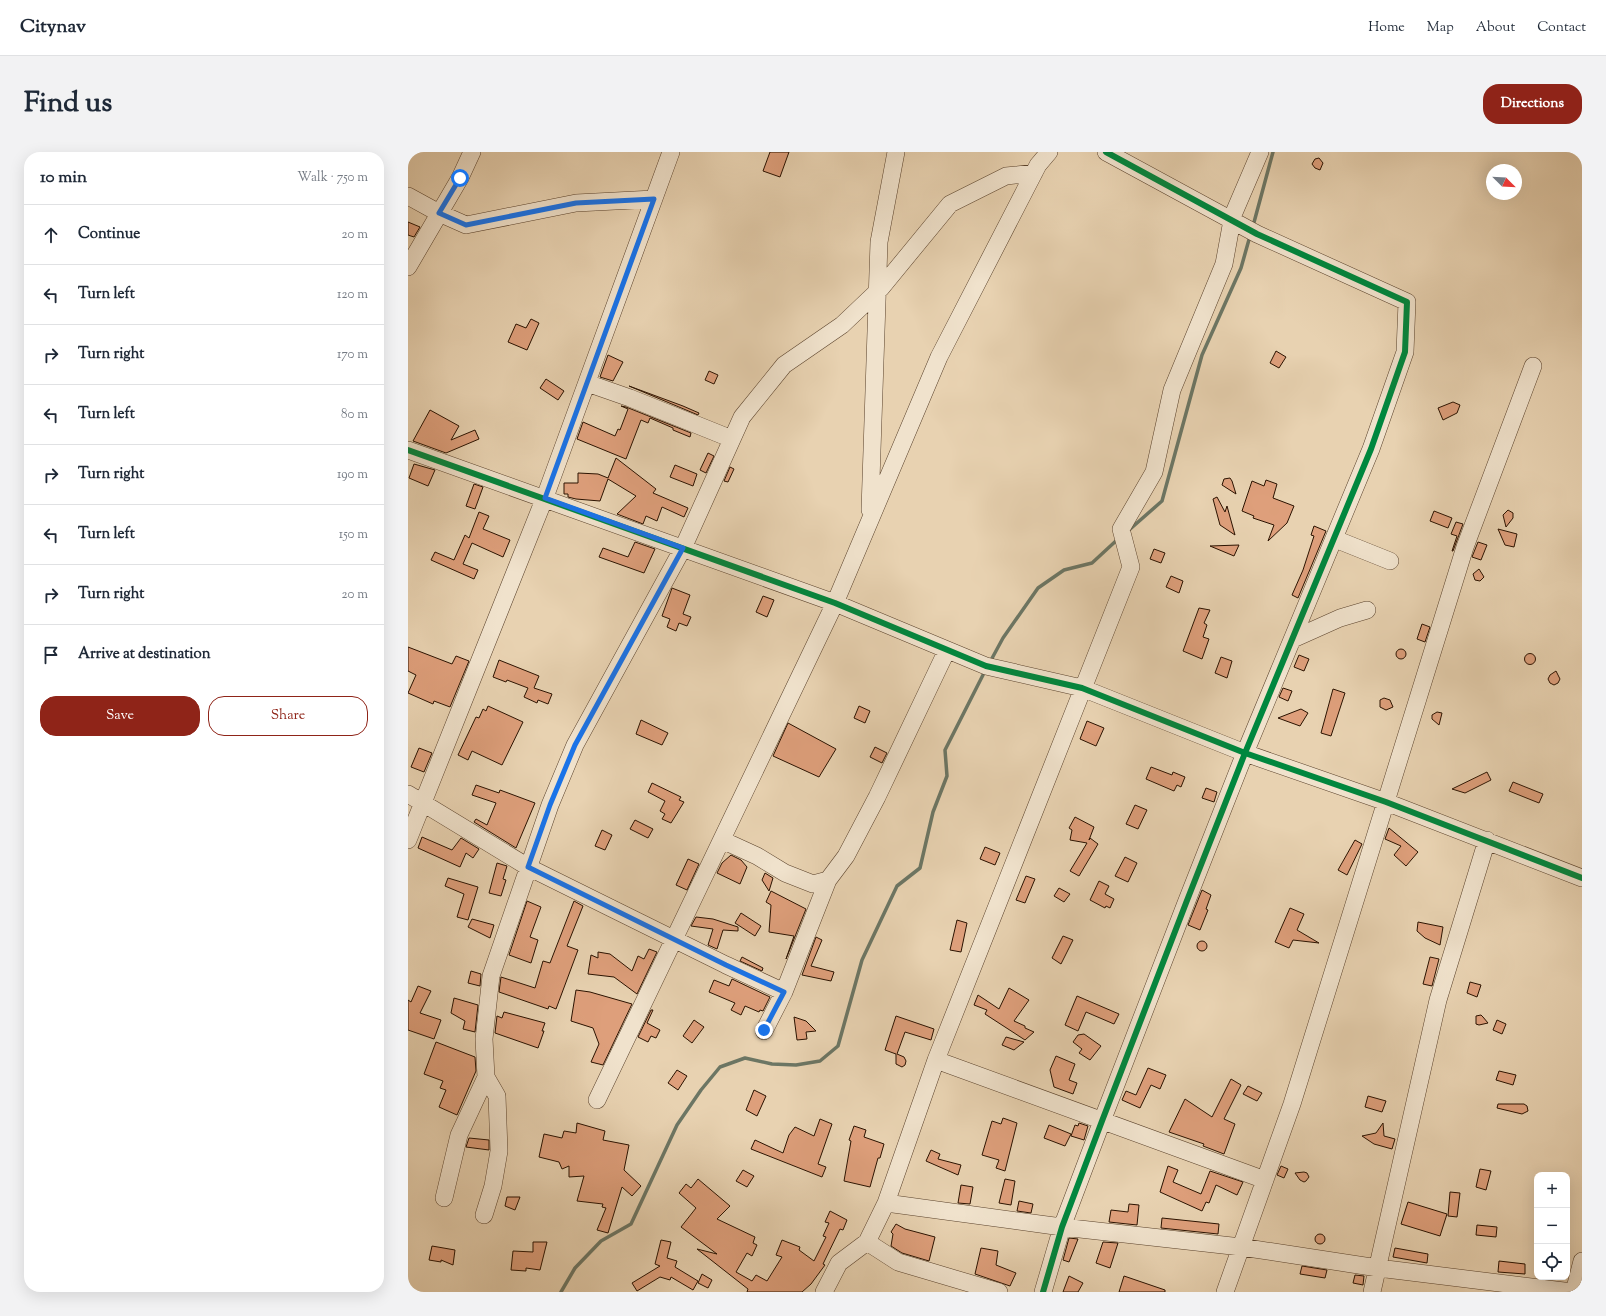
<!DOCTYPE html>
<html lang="en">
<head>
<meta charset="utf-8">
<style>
  :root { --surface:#fff; --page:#f2f2f3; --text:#1f2937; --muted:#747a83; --line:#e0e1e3; --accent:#8f2418 }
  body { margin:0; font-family:"Sorts Mill Goudy",serif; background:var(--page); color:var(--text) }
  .controls { position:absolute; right:12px; bottom:12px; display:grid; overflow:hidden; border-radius:8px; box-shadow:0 4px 16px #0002 }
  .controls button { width:36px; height:36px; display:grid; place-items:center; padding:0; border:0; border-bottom:1px solid var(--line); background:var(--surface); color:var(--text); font:20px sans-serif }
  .compass { position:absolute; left:1078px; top:12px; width:36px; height:36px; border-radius:50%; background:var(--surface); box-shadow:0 4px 16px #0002; rotate:114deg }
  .stop { position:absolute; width:12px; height:12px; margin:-9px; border:3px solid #1a73e8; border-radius:50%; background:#fff }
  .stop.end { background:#1a73e8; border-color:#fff; box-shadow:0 1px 4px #0008 }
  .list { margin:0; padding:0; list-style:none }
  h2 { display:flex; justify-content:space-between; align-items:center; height:52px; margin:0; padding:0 16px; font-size:17px }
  h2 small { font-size:13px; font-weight:400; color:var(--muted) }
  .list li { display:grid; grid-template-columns:26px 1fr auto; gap:12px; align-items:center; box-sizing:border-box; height:60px; padding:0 16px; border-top:1px solid var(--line) }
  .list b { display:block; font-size:15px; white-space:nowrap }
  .list em { font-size:13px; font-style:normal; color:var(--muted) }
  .actions { display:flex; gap:8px; padding:12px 16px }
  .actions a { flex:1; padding:9px 0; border:1px solid var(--accent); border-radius:16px; text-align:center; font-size:14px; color:var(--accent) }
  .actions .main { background:var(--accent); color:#fff }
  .icon { flex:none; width:22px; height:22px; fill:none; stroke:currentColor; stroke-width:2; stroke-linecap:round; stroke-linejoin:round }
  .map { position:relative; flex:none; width:1174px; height:1140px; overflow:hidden; border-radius:16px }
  header { display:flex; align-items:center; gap:24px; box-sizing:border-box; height:56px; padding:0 20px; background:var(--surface); border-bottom:1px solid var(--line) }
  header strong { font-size:19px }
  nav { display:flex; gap:22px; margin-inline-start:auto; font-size:14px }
  .intro { display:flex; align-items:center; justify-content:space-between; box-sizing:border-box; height:96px; padding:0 24px }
  h1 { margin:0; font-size:28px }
  .button { padding:10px 18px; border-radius:16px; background:var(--accent); color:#fff; font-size:14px; font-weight:700 }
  main { display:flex; gap:24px; padding:0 24px }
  aside { flex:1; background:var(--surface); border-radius:16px; box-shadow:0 4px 16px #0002 }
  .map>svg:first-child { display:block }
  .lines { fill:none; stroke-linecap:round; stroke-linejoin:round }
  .stream { stroke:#6c7664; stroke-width:3.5 }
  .building { fill:#de9f7b; stroke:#2a1200 }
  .minor-casing { stroke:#5a422c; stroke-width:18 }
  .minor { stroke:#f0e2cc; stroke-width:17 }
  .cycleway-casing { stroke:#f0e2cc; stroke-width:8 }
  .cycleway { stroke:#00873e; stroke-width:6 }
  .route { stroke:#1a73e8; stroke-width:5 }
</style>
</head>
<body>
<header>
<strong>Citynav</strong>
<nav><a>Home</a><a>Map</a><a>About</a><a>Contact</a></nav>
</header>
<div class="intro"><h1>Find us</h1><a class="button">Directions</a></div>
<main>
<aside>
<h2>10 min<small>Walk · 750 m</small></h2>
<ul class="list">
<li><svg class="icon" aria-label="ahead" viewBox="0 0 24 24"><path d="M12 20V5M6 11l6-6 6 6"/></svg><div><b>Continue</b></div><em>20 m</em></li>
<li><svg class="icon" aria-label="left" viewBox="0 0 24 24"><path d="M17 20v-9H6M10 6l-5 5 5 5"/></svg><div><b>Turn left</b></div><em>120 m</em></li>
<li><svg class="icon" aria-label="right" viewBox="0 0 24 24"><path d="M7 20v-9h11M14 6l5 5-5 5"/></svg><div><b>Turn right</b></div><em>170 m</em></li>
<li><svg class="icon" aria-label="left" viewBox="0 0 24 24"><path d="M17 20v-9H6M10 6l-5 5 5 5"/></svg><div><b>Turn left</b></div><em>80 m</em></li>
<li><svg class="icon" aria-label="right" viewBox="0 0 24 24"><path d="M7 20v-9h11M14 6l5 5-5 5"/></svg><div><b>Turn right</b></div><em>190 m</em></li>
<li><svg class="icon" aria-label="left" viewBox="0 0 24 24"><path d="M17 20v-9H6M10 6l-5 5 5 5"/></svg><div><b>Turn left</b></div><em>150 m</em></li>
<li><svg class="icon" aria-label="right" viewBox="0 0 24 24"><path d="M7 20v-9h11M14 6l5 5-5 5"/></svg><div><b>Turn right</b></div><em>20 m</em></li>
<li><svg class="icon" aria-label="arrive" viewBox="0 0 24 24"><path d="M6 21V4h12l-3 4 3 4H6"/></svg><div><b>Arrive at destination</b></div></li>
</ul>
<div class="actions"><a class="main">Save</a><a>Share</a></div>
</aside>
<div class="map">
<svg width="1174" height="1140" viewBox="0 0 1174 1140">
  <rect width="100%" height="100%" fill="#e8d2b1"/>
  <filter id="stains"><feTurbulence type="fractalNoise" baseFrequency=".005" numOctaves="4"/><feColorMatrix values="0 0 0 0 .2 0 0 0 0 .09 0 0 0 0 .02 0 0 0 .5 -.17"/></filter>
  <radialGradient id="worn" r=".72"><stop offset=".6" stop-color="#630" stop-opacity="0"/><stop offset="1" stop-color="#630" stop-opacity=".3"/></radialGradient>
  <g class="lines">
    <path class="stream" d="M845,74L865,0
      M721,378L754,349L794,203L833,116L842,84
      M582,510L595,486L630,436L656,418L684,411L710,387
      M153,1140L167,1116L193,1089L223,1072L269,973L293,938L312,915L337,906L364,912L388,913L412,909L430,894L454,808L489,734L512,716L525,660L539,624L537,598L577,519"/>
  </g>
  <path class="building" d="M362,0H381L372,25L355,19Z
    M911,6L915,11L912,18L907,16L904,12L907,7Z
    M0,70L12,75L6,85L0,83Z
    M123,167L131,171L119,198L100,190L108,172L118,176Z
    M868,199L878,205L871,216L862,211Z
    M200,203L215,210L205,229L192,225Z
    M301,219L310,223L306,232L297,228Z
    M138,227L156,239L150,248L132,236Z
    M221,234L275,254L291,261L290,263Z
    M1045,250L1052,253L1049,261L1035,268L1030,256Z
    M213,254L218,255L283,281L282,285L265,278V276L242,266L240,271L233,268L218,307L169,287L175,270L207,284L210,277L212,278L220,257Z
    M22,258L51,274L43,288L67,278L71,287L38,301L5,289Z
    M300,301L306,304L298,321L292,318Z
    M208,306L248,337L245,341L280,356L276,365L254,355L249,369L238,364L235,372L209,362L228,344L200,327L192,349L168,347L160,345V342H156V331H170V321L190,322L200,326Z
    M6,312L27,318L20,334L1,326Z
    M267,313L289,322L285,334L262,325Z
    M322,315L326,317L320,330L316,329Z
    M822,326L824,329L828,342L814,333L816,327Z
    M858,328L869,332L865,346L886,354L879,371L860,389L866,373L845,366L846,364L834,359L844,329L856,334Z
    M66,332L75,335L67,357L58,354Z
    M809,345L817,360L819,354L827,383L812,373L805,347Z
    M1100,358L1105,361V366L1098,375L1095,363Z
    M1026,359L1044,366L1040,376L1022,369Z
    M71,360L81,364L75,377L102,388L95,405L64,391L55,412L70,418L66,427L23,408L27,400L46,408L57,383L61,386Z
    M1048,370L1055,372L1045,399H1044L1049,384L1043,382Z
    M906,374L918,379L890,446L884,443L895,418L906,384L903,383Z
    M1090,377L1109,382L1106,395L1097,393Z
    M227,390L247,397L236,421L191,405L195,396L220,405Z
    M1070,390L1079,393L1073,408L1064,405Z
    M831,393L826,404L802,394Z
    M746,397L757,401L753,411L742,407Z
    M1071,417L1076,425L1072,429L1067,428L1065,422Z
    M763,424L775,429L771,441L758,435Z
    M264,436L282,443L275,462L283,465L279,474L271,471L268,479L259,475L262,467L254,464Z
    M355,444L366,448L359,465L348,460Z
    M791,456L802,458L796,471L799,473L795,485L801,487L794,507L775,499Z
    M1014,472L1022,475L1017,490L1009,487Z
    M0,495L44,512L48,504L61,509L42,555L26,549L25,552L0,541L8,523L0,519Z
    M988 502a5 5 0 1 1 10 0a5 5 0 1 1-10 0Z
    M1116.5 507a5.5 5.5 0 1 1 11 0a5.5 5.5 0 1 1-11 0Z
    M891,503L901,507L896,519L886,515Z
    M813,505L824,509L819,526L807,521Z
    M91,508L131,524L126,536L144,542L140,552L130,548L129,551L116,545L120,536L99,528L98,530L85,525Z
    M1148,519L1152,527L1150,531L1146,533L1142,531L1140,527L1142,523Z
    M875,536L884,539L880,549L871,545Z
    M925,537L937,541L923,584L913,581Z
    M976,546L982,548L985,555L978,558L972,555V548Z
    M80,554L115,570L94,613L64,599L60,608L50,603L68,565L71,566L75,557L78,559Z
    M451,554L462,559L457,571L446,566Z
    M893,557L900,561L892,574L870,566Z
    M1029,560L1034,561L1031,573L1024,567V563Z
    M233,568L260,581L254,593L228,582Z
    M679,569L696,576L688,594L672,587Z
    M380,571L428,597L411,625L365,604Z
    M467,595L479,601L474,611L462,605Z
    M11,596L24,601L16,620L3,615Z
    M743,615L764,623L765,620L777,625L773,635L769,633L766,639L738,627Z
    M1079,620L1083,628L1057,641L1044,637Z
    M1105,630L1135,642L1131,651L1101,639Z
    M244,631L273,645L271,648L276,650L263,671L254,667L257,662L252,659L257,649L240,640Z
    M68,633L91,641L92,638L127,651L108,696L66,670L68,667L79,673L88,651L64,643Z
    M798,636L809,640L806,650L794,646Z
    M727,653L739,658L730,677L718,672Z
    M667,665L686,675L681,688L682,686L690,692L671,724L662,719L679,691L662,688L664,678L661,676Z
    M227,668L245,677L240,686L222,677Z
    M981,676L1010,700L998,714L986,703L993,694L977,687Z
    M194,678L204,683L197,698L187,694Z
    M14,685L44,698L53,686L71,697L65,706L58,701L52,715L10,696Z
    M947,688L954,692L939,723L930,718Z
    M577,695L592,701L587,713L572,707Z
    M323,703L333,708L339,715L332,732L309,721L314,711Z
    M717,705L729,711L720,730L707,724Z
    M280,707L291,712L279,738L268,733Z
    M89,711L99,714L95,727L98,728L93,744L81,741Z
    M357,721L365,726L361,739L354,728Z
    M618,724L627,727L617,751L608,748Z
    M40,726L70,735L60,768L49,765L56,742L37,734Z
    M691,729L701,734L697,742L706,747L702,756L698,754L697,756L682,748Z
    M651,736L662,742L656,750L646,744Z
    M794,738L803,743L798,757L800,758L792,778L780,773Z
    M363,739L398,757L378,807L386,784L361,780L363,753L358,750Z
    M119,749L133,755L122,785L130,788L123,811L101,803Z
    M166,749L175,754L159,794L170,798L148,857L141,854L140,857L91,840L93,825L127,836L135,809L142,811Z
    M882,756L896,762L889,778L911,791L885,788L881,796L867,790Z
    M333,761L353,774L347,784L327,771Z
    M288,765L305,767L330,775V779L315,778L309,797L300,793L305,777L283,774Z
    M64,767L86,773L82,786L60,775Z
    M549,768L559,771L553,800L542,798Z
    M1010,770L1035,775L1032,793L1017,786L1009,779Z
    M655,784L665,788L653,812L644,806Z
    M408,785L414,788L403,814L426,820L423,829L394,823Z
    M789 794a5 5 0 1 1 10 0a5 5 0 1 1-10 0Z
    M241,797L249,800L229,842L206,825L180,822L183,803L190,806V800L202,802L224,819L230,804L236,807Z
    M334,805L355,816L354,819L332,809Z
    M1022,805L1031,807L1024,834L1015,832Z
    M63,819L73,822L72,834L60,831Z
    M324,827L362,845L355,859L352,858L351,860L337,854L333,863L323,858L327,851L301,840L306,828L321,834Z
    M1062,830L1073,833L1069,845L1059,841Z
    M10,834L23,839L12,861L33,868L26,887L0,878V848L3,850Z
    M601,836L621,848L606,869L617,874V876L626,880L617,888L577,862L579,858L566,853L570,843L591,857Z
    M168,838L182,840L224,852L195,913L183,910L191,892L185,876L163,869Z
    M669,844L711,862L706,872L678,860L670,879L657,873Z
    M46,846L70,853L67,880L55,877L57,869L43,861Z
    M243,858H245L239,871L252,878L248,886L243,884L240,890L230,885Z
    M96,860L137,871L134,879H136L130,896L87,881L89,864L94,866Z
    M1073,863L1075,865L1080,871L1071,873L1068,872V864Z
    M488,864L526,877L523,888L497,880L489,902L496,905L498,909L497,913L494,915L488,912V902L477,898Z
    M386,865L398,869L408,879L398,880L399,887L389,888Z
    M286,868L296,875L284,891L275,884Z
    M1089,868L1098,872L1094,882L1085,878Z
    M676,882L693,894L682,908L671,901L674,897L665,890L670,883Z
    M598,885L616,890L606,898L594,893Z
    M28,890L67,905L68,919L49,963L31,955L38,938L32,936L35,929L16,922Z
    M648,904L667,912L661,928L669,931L665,942L646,935L642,918Z
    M740,916L758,923L752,937L743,933L732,956L714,948L718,939L728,943Z
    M269,918L279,924L270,938L260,931Z
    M1091,919L1108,923L1105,933L1088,928Z
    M823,927L833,933L816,967L827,972L816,1002L795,994L796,992L761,980L777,947L804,965Z
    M840,934L854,941L849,949L835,942Z
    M346,938L358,944L349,964L338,958Z
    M960,944L978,949L974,960L957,955Z
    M1090,952H1116L1119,954L1120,959L1114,962L1089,956Z
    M595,966L609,971L597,1019L588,1016L591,1008L574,1003L584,969L593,972Z
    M412,967L424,972L410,1012L418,1015L414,1025L343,997L347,988L375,1001L381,983L387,975L406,984Z
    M169,971L197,979L195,988L221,993L216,1018L233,1034L224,1044L214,1035L200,1081L189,1078L198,1056L194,1055L195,1052L169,1049L176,1024L161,1025V1014L154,1017L151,1010L131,1005L136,982L154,986L156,979L168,981Z
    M671,971L680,974L676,988L663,984L667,973L670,974Z
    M975,971L976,984L987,987L984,997L966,992L954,984L968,981Z
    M641,973L663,982L657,994L636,986Z
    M446,974L458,978L456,985L476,992L472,1006H470L462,1035L436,1029L443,989L441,988Z
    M61,986L81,988V998L58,995Z
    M523,998L532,1002L530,1007L553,1013L550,1023L518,1009Z
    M760,1014L770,1018L765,1030L793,1042L802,1019L835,1030L829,1043L808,1033L801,1051L798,1050L794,1059L752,1040Z
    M873,1014L880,1017L876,1026L869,1023Z
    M1072,1017L1083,1019L1078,1038L1068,1035Z
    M335,1018L346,1024L339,1035L328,1029Z
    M896,1020L899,1021L901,1025L898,1029L896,1030L892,1028L887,1021Z
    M290,1027L322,1054L309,1067L347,1085L345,1091L349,1093L344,1104L339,1101L328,1120L344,1129L348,1123L359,1129L374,1105L368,1103L374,1088L392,1095L391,1098L406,1109L418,1085L415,1084L421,1071L417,1070L422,1059L439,1068L435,1078L432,1077L415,1112L417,1113L403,1132L394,1140H339L340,1137L289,1097L309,1102L273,1075L288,1056L271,1041L278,1032L283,1036Z
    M597,1027L607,1029L603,1053L591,1051Z
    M553,1033L565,1035L562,1052L550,1051Z
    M1042,1040L1052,1041L1049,1065L1040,1064Z
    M99,1045H112L107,1058L97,1054Z
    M611,1049L625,1052L623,1061L609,1059Z
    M1000,1050L1039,1062L1032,1084L993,1072Z
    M721,1052L731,1053L729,1073L701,1070L703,1058L720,1060Z
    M754,1066L811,1072L810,1082L753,1076Z
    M488,1072L497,1077L527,1085L521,1109L494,1101L483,1094L485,1082L483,1080Z
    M1069,1073L1089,1075L1088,1085L1068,1083Z
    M907 1087a5 5 0 1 1 10 0a5 5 0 1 1-10 0Z
    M661,1086L670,1087L661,1110L655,1108Z
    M253,1088L263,1090L259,1106L269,1109L267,1115L290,1129L285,1138L263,1125L262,1128L252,1125L229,1139L224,1131L252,1114L247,1112Z
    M125,1090H139L132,1118L118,1116V1119L103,1118L105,1099L125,1100Z
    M695,1090L710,1091L702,1116L688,1111Z
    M24,1094L47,1098L45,1113L33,1108V1110L21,1108Z
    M573,1096L590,1099L588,1113L608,1121L602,1134L567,1122Z
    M987,1096L1020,1102L1019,1111L985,1105Z
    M1091,1109L1117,1112V1122L1090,1120Z
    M894,1114L919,1118L917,1126L892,1122Z
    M294,1122L304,1128L300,1136L290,1131Z
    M947,1123L956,1124L955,1133L945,1131Z
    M661,1124L675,1131L670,1140H655Z
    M716,1124L757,1138V1140H711Z"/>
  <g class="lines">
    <defs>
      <path id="minor" d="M0,44L31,61L58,73L168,51L246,47
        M0,115L52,26L64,0
        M179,231L222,246L324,287
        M0,298L427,451L578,514L674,536L837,601L978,650L1174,726
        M462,358L471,90L488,0
        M927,387L982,409
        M885,487L932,466L959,458
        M0,642L120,715L318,813L376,840
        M0,688L137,345L263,0
        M314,688L349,704L377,721L405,732L420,728
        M356,879L376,840L420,728L438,704L469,645L539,498
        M528,908L857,1028
        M189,948L427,451L531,205L630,13L641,0
        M36,1046L51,983L78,925L76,887L83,824L142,653L167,593L275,396L334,265L376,213L434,173L473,136L542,52L598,24L626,21
        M478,1051L654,1075L833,1095L970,1116L1164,1140
        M76,1063L85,1034L91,999L89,944L78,925
        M459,1090L490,1110L591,1140
        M416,1140L431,1111L459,1090L478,1051L528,908L723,415L713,377L746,320L764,238L816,112L825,63L852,0
        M635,1140L654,1075L694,969L778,751L837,601L963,297L997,200L999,150L849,82L698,0
        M817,1140L884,952L1057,395L1125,214
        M964,1140L1030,848L1079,688
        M1166,1140L1174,1109"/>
    </defs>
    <use href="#minor" class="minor-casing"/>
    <use href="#minor" class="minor"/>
    <defs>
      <path id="cycleway" d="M0,298L427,451L578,514L674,536L837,601L978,650L1174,726
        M635,1140L654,1075L694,969L778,751L837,601L963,297L997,200L999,150L849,82L698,0"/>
    </defs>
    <use href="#cycleway" class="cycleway-casing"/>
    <use href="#cycleway" class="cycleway"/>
  </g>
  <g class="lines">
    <path class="route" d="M52,26L31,61L58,73L168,51L246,47L137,346L275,396L167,593L142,653L120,715L318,813L376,840L356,878"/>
  </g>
  <rect width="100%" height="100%" filter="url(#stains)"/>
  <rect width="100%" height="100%" fill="url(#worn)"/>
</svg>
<div class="controls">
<button>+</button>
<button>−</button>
<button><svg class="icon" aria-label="locate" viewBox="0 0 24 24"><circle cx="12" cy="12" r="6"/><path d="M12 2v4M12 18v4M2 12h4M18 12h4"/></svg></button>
</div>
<svg class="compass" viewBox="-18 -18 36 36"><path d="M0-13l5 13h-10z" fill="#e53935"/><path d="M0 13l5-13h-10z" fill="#747a83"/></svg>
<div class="stop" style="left:52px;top:26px"></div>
<div class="stop end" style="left:356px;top:878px"></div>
</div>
</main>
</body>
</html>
